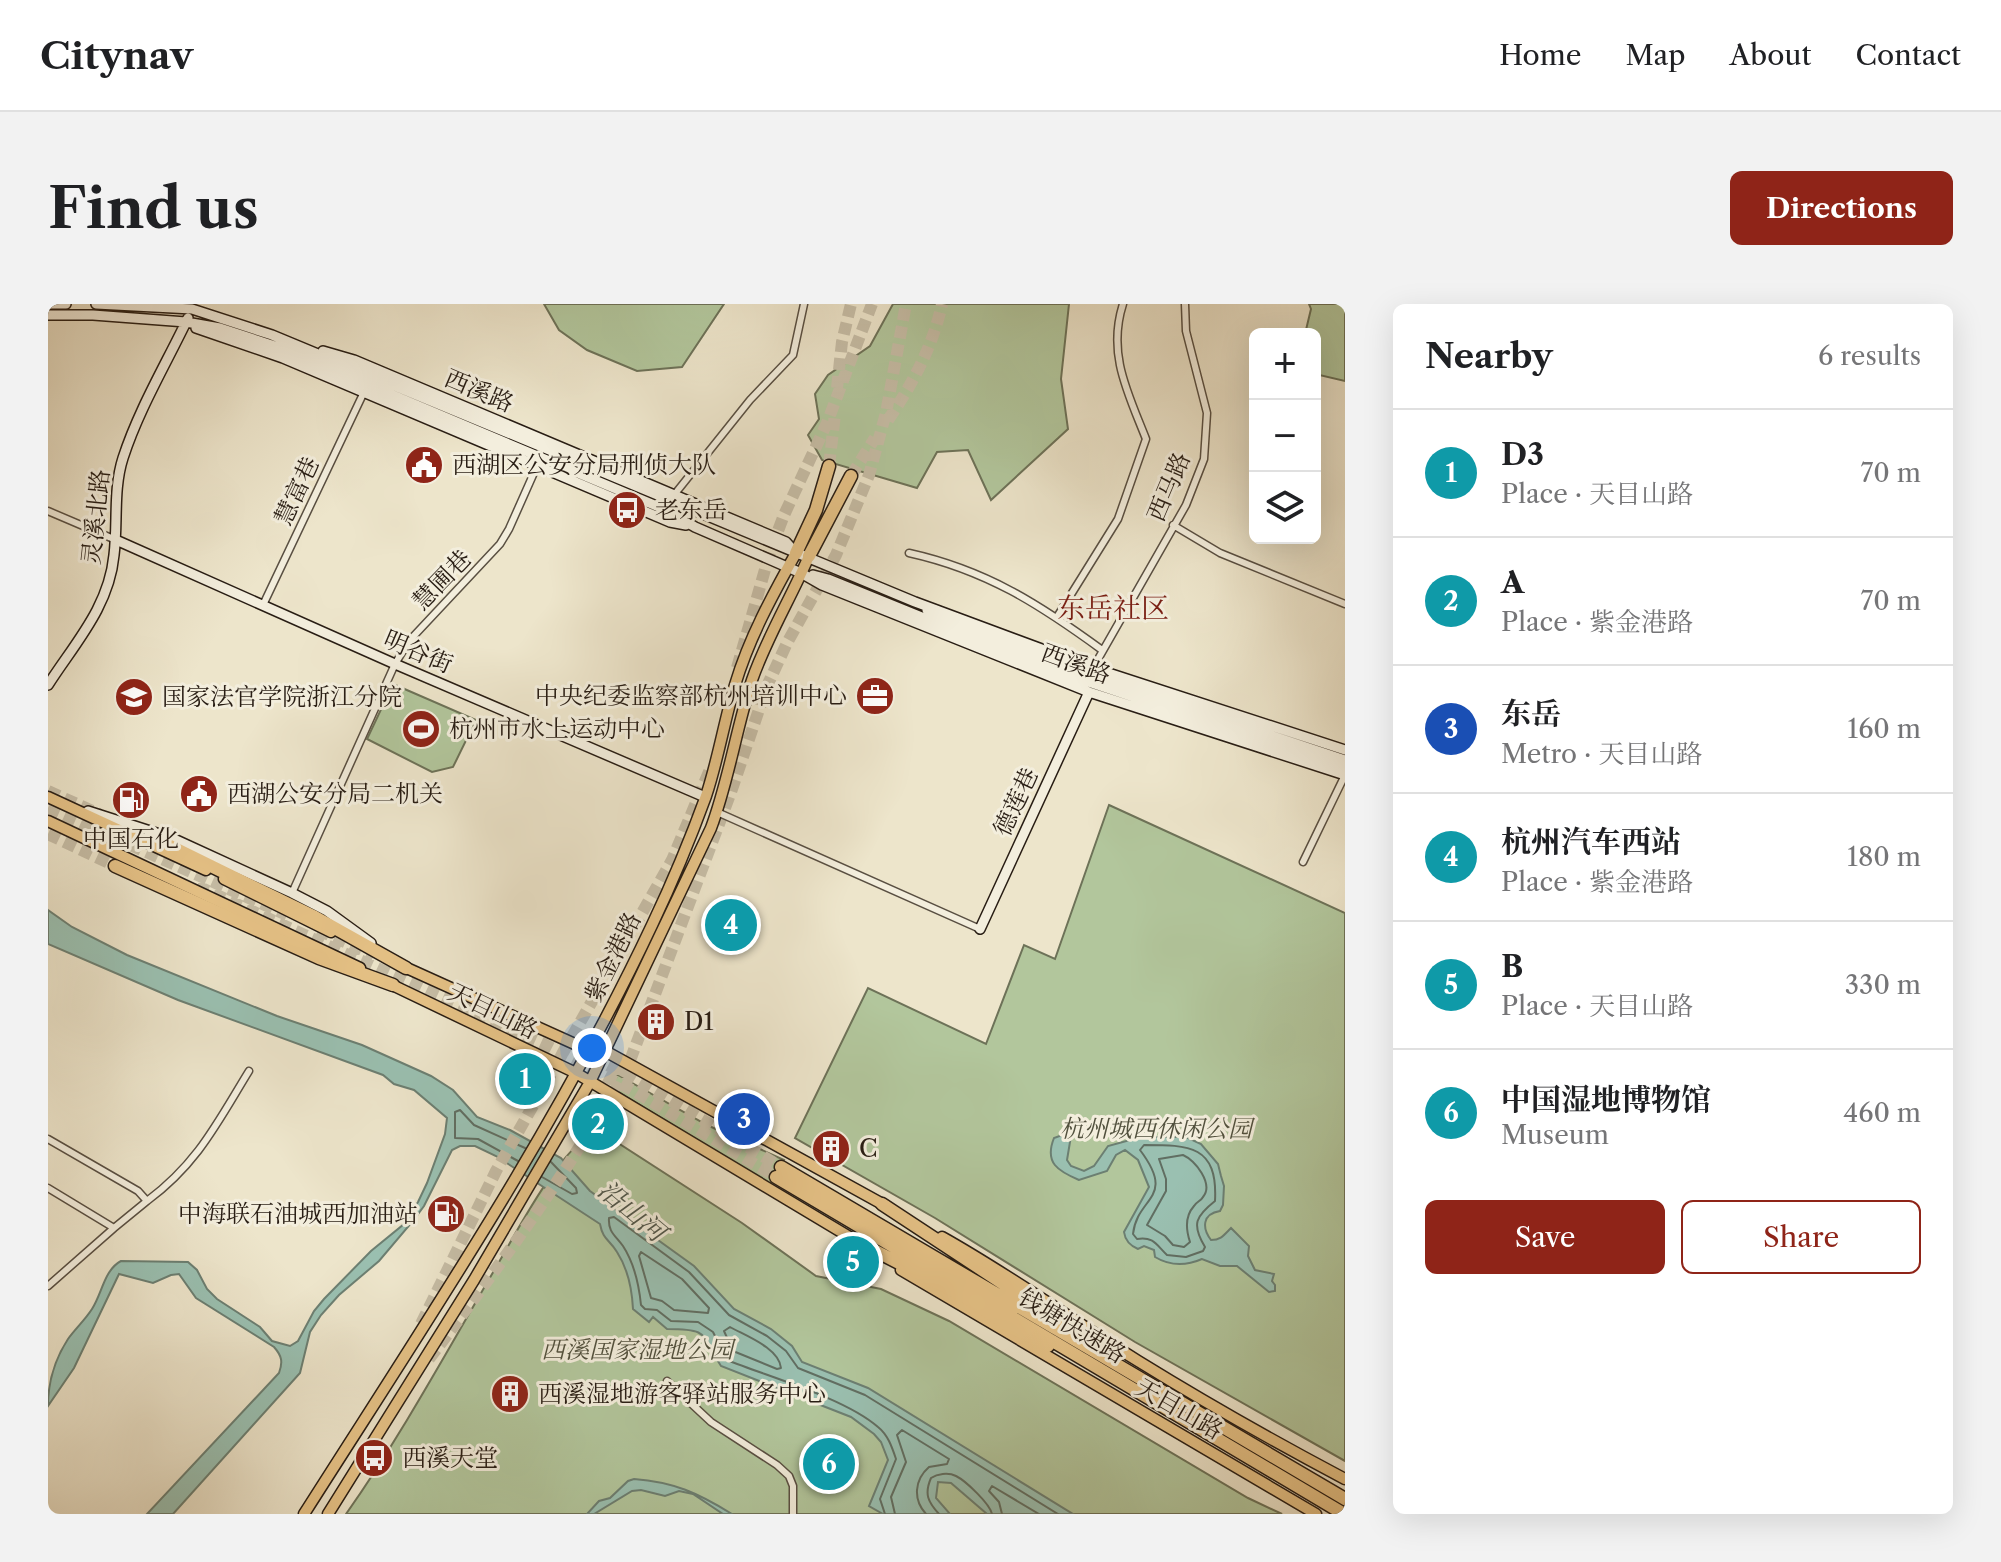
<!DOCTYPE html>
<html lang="en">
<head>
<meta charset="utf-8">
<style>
  :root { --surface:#fff; --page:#f2f2f2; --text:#202124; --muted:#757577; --line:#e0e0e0; --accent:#8f2418 }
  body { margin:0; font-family:"Libre Caslon Text","Noto Serif SC",serif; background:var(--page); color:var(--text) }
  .controls { position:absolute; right:24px; top:24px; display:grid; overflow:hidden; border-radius:12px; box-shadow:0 8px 32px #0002 }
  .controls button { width:72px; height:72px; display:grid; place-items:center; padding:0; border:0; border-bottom:2px solid var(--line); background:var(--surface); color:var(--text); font:40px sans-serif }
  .you { position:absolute; left:544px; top:744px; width:28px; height:28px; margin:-20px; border:6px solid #fff; border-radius:50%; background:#1a73e8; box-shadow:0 0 0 12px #1a73e833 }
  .badge { display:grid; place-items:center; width:52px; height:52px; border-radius:50%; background:var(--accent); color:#fff; font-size:26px; font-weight:700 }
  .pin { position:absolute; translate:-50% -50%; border:4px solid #fff; box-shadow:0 2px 8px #0006 }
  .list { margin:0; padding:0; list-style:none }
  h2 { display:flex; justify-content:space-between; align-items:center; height:104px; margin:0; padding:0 32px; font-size:34px }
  h2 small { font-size:26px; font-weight:400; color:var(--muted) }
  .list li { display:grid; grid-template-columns:52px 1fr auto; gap:24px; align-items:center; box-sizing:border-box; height:128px; padding:0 32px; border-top:2px solid var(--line) }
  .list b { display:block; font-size:30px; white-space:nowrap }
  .list p { margin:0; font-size:26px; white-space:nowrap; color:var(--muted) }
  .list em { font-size:26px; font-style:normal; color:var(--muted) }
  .actions { display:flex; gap:16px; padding:24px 32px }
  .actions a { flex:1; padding:18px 0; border:2px solid var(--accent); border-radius:12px; text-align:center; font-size:28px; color:var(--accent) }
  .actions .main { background:var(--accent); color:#fff }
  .icon { flex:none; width:44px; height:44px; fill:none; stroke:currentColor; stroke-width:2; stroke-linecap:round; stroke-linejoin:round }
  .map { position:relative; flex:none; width:1297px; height:1210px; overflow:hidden; border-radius:12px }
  header { display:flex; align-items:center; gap:48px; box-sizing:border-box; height:112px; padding:0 40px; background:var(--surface); border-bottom:2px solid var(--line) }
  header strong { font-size:38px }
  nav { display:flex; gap:44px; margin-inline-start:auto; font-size:28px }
  .intro { display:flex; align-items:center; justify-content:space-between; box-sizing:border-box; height:192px; padding:0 48px }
  h1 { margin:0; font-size:56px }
  .button { padding:20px 36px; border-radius:12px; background:var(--accent); color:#fff; font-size:28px; font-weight:700 }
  main { display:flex; gap:48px; padding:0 48px }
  aside { flex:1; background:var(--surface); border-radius:12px; box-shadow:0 8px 32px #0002 }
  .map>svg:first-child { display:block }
  .green { fill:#b2c69c; stroke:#6d7258; stroke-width:2 }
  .water { fill:#9ac0b1; stroke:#6c7f72; stroke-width:2 }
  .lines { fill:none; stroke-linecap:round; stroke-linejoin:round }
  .shore { stroke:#616e62; stroke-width:2 }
  .highway-tunnel { stroke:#c6bda6; stroke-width:12; stroke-dasharray:12 6; stroke-linecap:butt }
  .street-casing { stroke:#594f42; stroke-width:9 }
  .secondary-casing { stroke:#281d14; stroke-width:12 }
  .primary-casing { stroke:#281d14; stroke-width:13 }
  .highway-casing { stroke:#281d14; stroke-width:15 }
  .street { stroke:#f3eedd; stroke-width:6 }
  .secondary { stroke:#f3eedd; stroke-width:9 }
  .primary { stroke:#e6c286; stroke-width:10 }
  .highway { stroke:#e6c286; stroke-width:12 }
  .labels { text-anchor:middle; stroke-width:6; stroke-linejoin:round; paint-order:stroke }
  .street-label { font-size:24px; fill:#281d14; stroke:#f3eedd }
  .poi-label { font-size:24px; fill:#281d14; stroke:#f3eedd; text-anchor:start }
  .park-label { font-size:24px; font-style:italic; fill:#51503d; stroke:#f3eedd }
  .water-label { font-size:26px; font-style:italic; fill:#50564b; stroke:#f3eedd }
  .quarter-label { font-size:28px; fill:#7a1f14; stroke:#f3eedd }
</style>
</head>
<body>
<header>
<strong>Citynav</strong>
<nav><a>Home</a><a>Map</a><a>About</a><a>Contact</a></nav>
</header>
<div class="intro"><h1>Find us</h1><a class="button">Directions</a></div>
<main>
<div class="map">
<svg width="1297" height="1210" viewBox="0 0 1297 1210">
  <rect width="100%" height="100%" fill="#ede5cb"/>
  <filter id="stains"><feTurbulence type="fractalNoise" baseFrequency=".0025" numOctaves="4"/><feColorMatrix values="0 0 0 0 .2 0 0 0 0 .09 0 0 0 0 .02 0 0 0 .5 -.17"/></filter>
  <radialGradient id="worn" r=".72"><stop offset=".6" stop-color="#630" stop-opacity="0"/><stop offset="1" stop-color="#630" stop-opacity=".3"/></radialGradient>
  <path class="green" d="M496,0H676L634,63L589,67L539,46L511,26Z
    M845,0H1021L1013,75L1020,125L943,196L920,146L889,148L869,184L774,156L760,131L771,115L767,90L780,71L822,42Z
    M1261,0H1297V77L1267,70V30H1257L1263,5Z
    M345,380L428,416L405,463L384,468L319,435Z
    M1061,501L1297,609V1157L1087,1038L887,914L747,834L820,684L938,740L976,641L1007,655Z
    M570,771L659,821L736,856L722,880L569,787L564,779Z
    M546,828L556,830L694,919L768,972L833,985L901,1017L1200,1194L1234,1210H298C353,1132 399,1047 447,965C470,926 508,850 546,828Z"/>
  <path class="water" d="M0,606L24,623L79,651L229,712L314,741L383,772L405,786L429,813L462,826L513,854L542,887L646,962L686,1005L723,1025L744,1042L754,1058L820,1084L1025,1210H939L903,1179L890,1178L888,1194L902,1210H835L821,1202L840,1156L833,1138L826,1130L803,1113L673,1062C652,1031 664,1025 619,1025L605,1013L601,1018L585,1005C584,985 580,965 569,948C561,935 555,936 552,920L448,852L427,842H412L404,846L376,902L365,917L331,957L291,991L273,1011L262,1028L252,1069L125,1210H99L231,1069C235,1058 234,1052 226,1043L148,994L131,970L123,971L105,979L71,970L26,1064L0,1102C0,1079 7,1055 20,1035C27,1025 37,1016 44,1005C54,990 56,966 73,957L140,958L149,966L159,985L169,995L212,1023L224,1037L242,1042L250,1037L266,1007L276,995L323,947L356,920L370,898L379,879L397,830L399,814L366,786L346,780L335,771L130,696L0,640Z
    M1017,830L1023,832L1019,856L1023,862L1036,867L1046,862L1060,842L1093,833H1138L1153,840L1170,860L1173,872L1176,882L1175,901L1172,907C1154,910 1154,924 1163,936C1173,936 1176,931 1183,924L1201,942L1200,952L1207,966L1226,970L1224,977L1227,981V987L1221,988L1189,962H1172L1154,955C1138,962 1122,962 1107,953L1106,946L1096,942L1090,945C1083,942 1077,936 1076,928L1101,883L1090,856L1077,846L1068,851L1059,867L1031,876C1010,867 996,859 1006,834Z
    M586,1175C626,1178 650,1189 684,1210H675L645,1190L631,1187L617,1192L593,1186L584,1187L546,1210H539L551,1197L562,1194L580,1177Z"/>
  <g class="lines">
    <path class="shore" d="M1096,841C1141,841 1170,841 1167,897C1148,912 1143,920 1157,943L1155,947L1138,953L1119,951C1109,942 1106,932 1089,935L1085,930C1089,892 1129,895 1092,846Z
      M1135,851C1147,856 1166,880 1155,893C1153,897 1148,898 1146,902C1137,912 1138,926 1142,938L1136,943L1125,941L1117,932L1099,921L1118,887V875L1111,855Z
      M470,857L430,835L407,834V808L412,806L426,821L477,844
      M494,873L524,890L529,889L528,884L503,858
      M593,948L634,975L661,1004L660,1009L626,1006L614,997L603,994L591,952Z
      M682,1023C698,1032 731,1044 733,1064L729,1065L685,1047L676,1027Z
      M837,1210L832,1195L848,1155C844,1143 840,1131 830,1123C797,1094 721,1073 679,1056L665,1028L650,1018L623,1017L609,1006L597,1005L593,1001C591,981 586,959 575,942C567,931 560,928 561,914L566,913L641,968L681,1011L719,1032L738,1047L750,1064L817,1091L1010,1210
      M847,1210L843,1193L858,1158L849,1131L854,1126L901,1155L899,1160L881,1163C866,1176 865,1196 878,1210
      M891,1210C880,1198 876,1190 883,1174C889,1170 900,1168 908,1172C918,1177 942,1200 944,1210
      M954,1210L951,1198L941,1187L944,1182L991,1210"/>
    <path class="highway-tunnel" d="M789,84L794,38L803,0
      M840,116C864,81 885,42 894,0
      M781,162L787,110
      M803,172L827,134
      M689,364L722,248L736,211L779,119L824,0
      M0,487L51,510
      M0,504L239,611
      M79,522L120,541
      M0,530L67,562
      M149,582L494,739L586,787L728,873
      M270,626L326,651
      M528,745L585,774L733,863
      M373,1020L448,867L624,556L663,463
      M381,1055C454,958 526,862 583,754L683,488L719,382L739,339L788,251L821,171L838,109L858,0"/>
    <defs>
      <path id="street" d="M626,191L702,96L745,51L756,0
        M0,207L68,236
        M1125,221L1172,249L1297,300
        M861,249C938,266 991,300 1054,346
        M215,301L316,88
        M1009,313L1070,215L1098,135C1080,89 1059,50 1075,0
        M1045,364L1138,201L1156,155L1159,109L1138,27L1137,0
        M669,508L932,625
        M1255,558L1297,471
        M244,589L347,360L361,337L452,240L461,225L489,162
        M0,835L90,887L99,897L66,924L0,884
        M99,897C150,859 169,819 201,767
        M0,982L66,924
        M619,1077L663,1118L729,1161L741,1172L745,1182V1210"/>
      <path id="secondary" d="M0,0H18
        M48,0L144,5L224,31L867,298L1045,364L1297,446
        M0,11H45L138,18L172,24L233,44L618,206L647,223L753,269L774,281L1041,388L1297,471
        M148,24L235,54L622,218L638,221
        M275,47L306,56L738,238L746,247
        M68,236L347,360L657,493
        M765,271L780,275L1004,366L1297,463
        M879,306L1002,358L1297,456
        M0,381C27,339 61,303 66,251C70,219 65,185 75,154C91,105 118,60 140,14
        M40,507L124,534L244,589L279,607L323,639
        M932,625L1041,388"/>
      <path id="primary" d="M0,493L158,566
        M0,517L312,664
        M176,575L283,628
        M352,661L540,746L557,747L838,902
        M340,679L528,769L820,944
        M894,933C962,971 1024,1016 1090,1057C1158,1099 1227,1138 1297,1175
        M853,966L1268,1210
        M256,1210C378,1018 507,827 604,621C624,579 642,536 658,492C670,456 676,418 687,381C701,334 724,292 748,249
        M280,1210L426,976L542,778L663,524C681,476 688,425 704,376C719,333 743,294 761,252"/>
      <path id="highway" d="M748,249L768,206L781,162
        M761,252L803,172
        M120,541L267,613L358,664
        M67,562L271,654L345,681
        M733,863L1297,1195
        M728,873L1296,1210
        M834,900L1021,1023
        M814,940L919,994L961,1022L1000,1042"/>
    </defs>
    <use href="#street" class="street-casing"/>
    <use href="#secondary" class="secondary-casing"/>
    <use href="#primary" class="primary-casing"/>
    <use href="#highway" class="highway-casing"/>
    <use href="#street" class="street"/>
    <use href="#secondary" class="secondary"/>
    <use href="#primary" class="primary"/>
    <use href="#highway" class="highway"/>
  </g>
  <defs>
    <symbol id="civic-disc" viewBox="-11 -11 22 22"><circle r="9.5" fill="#8f2418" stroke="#f3eedd"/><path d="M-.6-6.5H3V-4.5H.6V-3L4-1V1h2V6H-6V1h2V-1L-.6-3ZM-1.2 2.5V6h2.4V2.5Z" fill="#fff"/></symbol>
    <symbol id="bus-disc" viewBox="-11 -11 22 22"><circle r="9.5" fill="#8f2418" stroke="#f3eedd"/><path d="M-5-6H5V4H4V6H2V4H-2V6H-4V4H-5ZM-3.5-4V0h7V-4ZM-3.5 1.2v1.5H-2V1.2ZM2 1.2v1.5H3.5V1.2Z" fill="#fff"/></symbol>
    <symbol id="office-disc" viewBox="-11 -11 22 22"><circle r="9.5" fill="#8f2418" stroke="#f3eedd"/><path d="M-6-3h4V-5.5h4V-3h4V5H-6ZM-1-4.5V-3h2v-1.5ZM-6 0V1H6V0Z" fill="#fff"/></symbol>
    <symbol id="university-disc" viewBox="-11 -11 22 22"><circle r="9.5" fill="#8f2418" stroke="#f3eedd"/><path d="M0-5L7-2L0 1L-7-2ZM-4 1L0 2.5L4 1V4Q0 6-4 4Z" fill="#fff"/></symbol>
    <symbol id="stadium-disc" viewBox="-11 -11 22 22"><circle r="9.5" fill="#8f2418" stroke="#f3eedd"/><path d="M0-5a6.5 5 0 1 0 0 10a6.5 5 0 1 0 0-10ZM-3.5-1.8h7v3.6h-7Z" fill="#fff"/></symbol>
    <symbol id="fuel-disc" viewBox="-11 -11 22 22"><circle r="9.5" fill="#8f2418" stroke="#f3eedd"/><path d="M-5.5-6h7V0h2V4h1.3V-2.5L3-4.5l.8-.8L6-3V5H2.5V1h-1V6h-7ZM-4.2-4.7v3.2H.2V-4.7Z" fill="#fff"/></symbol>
    <symbol id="building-disc" viewBox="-11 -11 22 22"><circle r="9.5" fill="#8f2418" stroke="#f3eedd"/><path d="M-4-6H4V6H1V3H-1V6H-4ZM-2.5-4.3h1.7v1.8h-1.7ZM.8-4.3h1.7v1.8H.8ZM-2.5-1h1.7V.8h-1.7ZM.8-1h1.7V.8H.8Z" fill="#fff"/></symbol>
  </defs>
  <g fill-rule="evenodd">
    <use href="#civic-disc" x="354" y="139" width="44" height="44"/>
    <use href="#bus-disc" x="557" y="184" width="44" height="44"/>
    <use href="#office-disc" x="805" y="370" width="44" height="44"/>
    <use href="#university-disc" x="64" y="371" width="44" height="44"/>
    <use href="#stadium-disc" x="351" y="403" width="44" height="44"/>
    <use href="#civic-disc" x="129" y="468" width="44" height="44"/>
    <use href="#fuel-disc" x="61" y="474" width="44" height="44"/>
    <use href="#building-disc" x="586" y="696" width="44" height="44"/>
    <use href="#building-disc" x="761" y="823" width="44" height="44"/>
    <use href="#fuel-disc" x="376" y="888" width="44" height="44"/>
    <use href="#building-disc" x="440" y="1068" width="44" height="44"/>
    <use href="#bus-disc" x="304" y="1132" width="44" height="44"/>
  </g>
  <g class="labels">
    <g class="street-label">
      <text transform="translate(431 87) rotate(23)" y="8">西溪路</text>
      <text transform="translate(1121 183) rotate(-67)" y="8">西马路</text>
      <text transform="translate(249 187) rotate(-65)" y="8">慧富巷</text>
      <text transform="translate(48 213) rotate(-84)" y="8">灵溪北路</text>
      <text transform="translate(394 276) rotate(-46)" y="8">慧圃巷</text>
      <text transform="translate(370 348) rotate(23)" y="8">明谷街</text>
      <text transform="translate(1028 360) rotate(20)" y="8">西溪路</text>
      <text transform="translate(968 498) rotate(-65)" y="8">德莲巷</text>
      <text transform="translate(565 653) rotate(-64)" y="8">紫金港路</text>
      <text transform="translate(445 707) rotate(26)" y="8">天目山路</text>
      <text transform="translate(1024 1022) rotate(31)" y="8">钱塘快速路</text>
      <text transform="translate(1131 1105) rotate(30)" y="8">天目山路</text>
    </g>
    <g class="poi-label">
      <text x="404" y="169">西湖区公安分局刑侦大队</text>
      <text x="607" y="214">老东岳</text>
      <text x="799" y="400" text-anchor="end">中央纪委监察部杭州培训中心</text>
      <text x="114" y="401">国家法官学院浙江分院</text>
      <text x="401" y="433">杭州市水上运动中心</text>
      <text x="179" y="498">西湖公安分局二机关</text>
      <text x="83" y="543" text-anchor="middle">中国石化</text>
      <text x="636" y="726">D1</text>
      <text x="811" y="853">C</text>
      <text x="370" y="918" text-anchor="end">中海联石油城西加油站</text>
      <text x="490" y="1098">西溪湿地游客驿站服务中心</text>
      <text x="354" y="1162">西溪天堂</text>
    </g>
    <g class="park-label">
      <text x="1108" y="833">杭州城西休闲公园</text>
      <text x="589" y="1054">西溪国家湿地公园</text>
    </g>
    <g class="water-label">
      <text transform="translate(584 907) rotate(40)" y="9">沿山河</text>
    </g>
    <g class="quarter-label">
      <text x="1065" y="314">东岳社区</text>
    </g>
  </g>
  <rect width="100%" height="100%" filter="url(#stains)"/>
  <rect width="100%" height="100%" fill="url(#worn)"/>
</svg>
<div class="controls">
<button>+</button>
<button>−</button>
<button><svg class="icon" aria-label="layers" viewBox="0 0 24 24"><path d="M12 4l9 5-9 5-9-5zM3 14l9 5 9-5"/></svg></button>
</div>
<div class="you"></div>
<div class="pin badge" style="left:477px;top:775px;background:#0f9aa8">1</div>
<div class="pin badge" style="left:550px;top:820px;background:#0f9aa8">2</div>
<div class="pin badge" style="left:696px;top:815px;background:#1a4fb4">3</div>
<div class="pin badge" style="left:683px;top:621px;background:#0f9aa8">4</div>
<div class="pin badge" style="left:805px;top:958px;background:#0f9aa8">5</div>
<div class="pin badge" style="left:781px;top:1160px;background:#0f9aa8">6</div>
</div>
<aside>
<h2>Nearby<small>6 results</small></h2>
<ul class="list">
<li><span class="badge" style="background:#0f9aa8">1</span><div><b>D3</b><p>Place · 天目山路</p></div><em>70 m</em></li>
<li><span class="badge" style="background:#0f9aa8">2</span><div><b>A</b><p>Place · 紫金港路</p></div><em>70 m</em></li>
<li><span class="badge" style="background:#1a4fb4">3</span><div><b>东岳</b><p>Metro · 天目山路</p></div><em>160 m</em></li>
<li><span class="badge" style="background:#0f9aa8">4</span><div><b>杭州汽车西站</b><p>Place · 紫金港路</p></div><em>180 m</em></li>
<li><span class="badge" style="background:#0f9aa8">5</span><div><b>B</b><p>Place · 天目山路</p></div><em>330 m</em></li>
<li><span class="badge" style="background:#0f9aa8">6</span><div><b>中国湿地博物馆</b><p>Museum</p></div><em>460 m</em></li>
</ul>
<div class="actions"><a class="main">Save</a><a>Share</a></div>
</aside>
</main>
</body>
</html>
